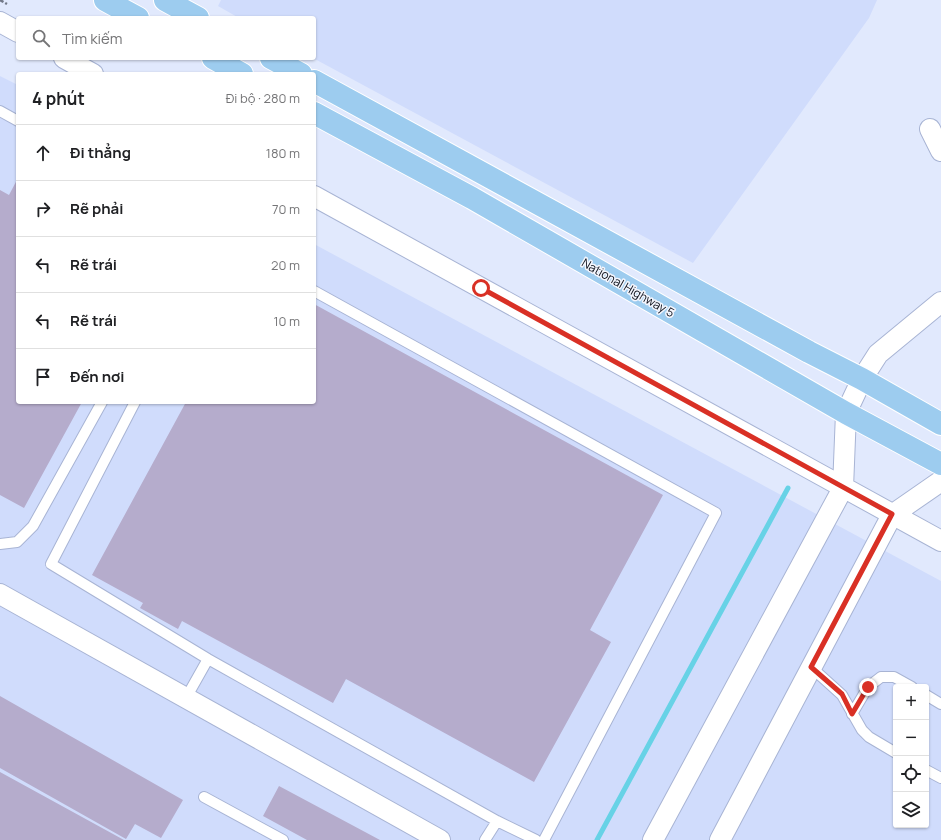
<!DOCTYPE html>
<html lang="vi">
<head>
<meta charset="utf-8">
<style>
  :root { --surface:#fff; --page:#f6f6f6; --text:#202124; --muted:#757577; --line:#e0e0e0 }
  body { margin:0; font-family:Manrope,sans-serif; background:var(--page); color:var(--text) }
  .controls { position:absolute; right:12px; bottom:12px; display:grid; overflow:hidden; border-radius:4px; box-shadow:0 1px 3px #0004 }
  .controls button { width:36px; height:36px; display:grid; place-items:center; padding:0; border:0; border-bottom:1px solid var(--line); background:var(--surface); color:var(--text); font:20px sans-serif }
  .stop { position:absolute; width:12px; height:12px; margin:-9px; border:3px solid #d93025; border-radius:50%; background:#fff }
  .stop.end { background:#d93025; border-color:#fff; box-shadow:0 1px 4px #0008 }
  .list { margin:0; padding:0; list-style:none }
  h2 { display:flex; justify-content:space-between; align-items:center; height:52px; margin:0; padding:0 16px; font-size:17px }
  h2 small { font-size:13px; font-weight:400; color:var(--muted) }
  .list li { display:grid; grid-template-columns:26px 1fr auto; gap:12px; align-items:center; box-sizing:border-box; height:56px; padding:0 16px; border-top:1px solid var(--line) }
  .list b { display:block; font-size:15px; white-space:nowrap }
  .list em { font-size:13px; font-style:normal; color:var(--muted) }
  .icon { flex:none; width:22px; height:22px; fill:none; stroke:currentColor; stroke-width:2; stroke-linecap:round; stroke-linejoin:round }
  .map { position:relative; flex:none; width:941px; height:840px; overflow:hidden }
  .search { position:absolute; background:var(--surface); box-shadow:0 1px 3px #0004; left:16px; top:16px; width:300px; height:44px; display:flex; align-items:center; gap:10px; box-sizing:border-box; padding:0 14px; border-radius:4px; color:var(--muted); font-size:15px }
  .panel { position:absolute; background:var(--surface); box-shadow:0 1px 3px #0004; left:16px; top:72px; width:300px; height:332px; border-radius:4px }
  .map>svg:first-child { display:block }
  .built { fill:#d0dcfc; fill-rule:evenodd }
  .lines { fill:none; stroke-linecap:round; stroke-linejoin:round }
  .stream { stroke:#67d2e6; stroke-width:5 }
  .building { fill:#b5accc }
  .lane-casing { stroke:#a8b4d4; stroke-width:12 }
  .street-casing { stroke:#a8b4d4; stroke-width:22 }
  .highway-casing { stroke:#fff; stroke-width:24 }
  .path { stroke:#727888; stroke-width:2.5; stroke-dasharray:4 2; stroke-linecap:butt }
  .lane { stroke:#fff; stroke-width:10 }
  .street { stroke:#fff; stroke-width:20 }
  .highway { stroke:#9dccef; stroke-width:22 }
  .route { stroke:#d93025; stroke-width:5 }
  .labels { text-anchor:middle; stroke-width:3; stroke-linejoin:round; paint-order:stroke }
  .street-label { font-size:12px; fill:#090d18; stroke:#f4f6fd }
</style>
</head>
<body>
<div class="map">
<svg width="941" height="840" viewBox="0 0 941 840">
  <rect width="100%" height="100%" fill="#e1e9fd"/>
  <path class="built" d="M221,0H877L869,18L693,263L313,58L314,18H239L218,6Z
    M0,76L18,85V402H314V244L941,581V840H0ZM896,687H926V825H896Z"/>
  <g class="lines">
    <path class="stream" d="M597,840L788,488"/>
  </g>
  <path class="building" d="M18,178V402H82L24,508L0,495V190L9,195Z
    M314,304L663,495L590,630L611,642L534,782L346,679L333,703L182,621L178,629L140,608L143,603L92,575L186,402H314Z
    M0,696L183,800L161,838L135,824L126,839L0,768Z
    M0,772L124,840H0Z
    M279,786L380,840H307L263,816Z"/>
  <g class="lines">
    <defs>
      <path id="lane" d="M0,111L18,121
        M314,291L716,513L544,840
        M135,402L51,564L208,659L497,821L536,840
        M0,544L17,542L33,526L102,402
        M811,667L842,695L862,730L869,737L896,753
        M926,695L941,704
        M186,698L208,659
        M852,714L868,687L881,677H894L912,687
        M926,770L941,778
        M204,797L283,840
        M485,840L497,821"/>
      <path id="street" d="M0,22L18,32
        M64,58L93,74
        M930,129L941,151
        M314,196L941,541
        M0,594L440,840
        M653,840L843,488L846,413L862,379L878,354L941,302
        M720,840L892,515L941,481"/>
      <path id="highway" d="M105,0L138,18
        M165,0L198,18
        M213,58L242,74
        M271,58L301,74
        M314,81L809,352L862,379L941,424
        M314,113L472,198L846,413L941,464"/>
    </defs>
    <use href="#lane" class="lane-casing"/>
    <use href="#street" class="street-casing"/>
    <use href="#highway" class="highway-casing"/>
    <path class="path" d="M0,0L7,4"/>
    <use href="#lane" class="lane"/>
    <use href="#street" class="street"/>
    <use href="#highway" class="highway"/>
  </g>
  <g class="lines">
    <path class="route" d="M481,288L892,514L811,667L842,694L852,714L868,687"/>
  </g>
  <g class="labels">
    <g class="street-label">
      <text transform="translate(628 288) rotate(30)" y="4">National Highway 5</text>
    </g>
  </g>
</svg>
<div class="controls">
<button>+</button>
<button>−</button>
<button><svg class="icon" aria-label="locate" viewBox="0 0 24 24"><circle cx="12" cy="12" r="6"/><path d="M12 2v4M12 18v4M2 12h4M18 12h4"/></svg></button>
<button><svg class="icon" aria-label="layers" viewBox="0 0 24 24"><path d="M12 4l9 5-9 5-9-5zM3 14l9 5 9-5"/></svg></button>
</div>
<div class="stop" style="left:481px;top:288px"></div>
<div class="stop end" style="left:868px;top:687px"></div>
<div class="search"><svg class="icon" aria-label="search" viewBox="0 0 24 24"><circle cx="10" cy="10" r="6"/><path d="M15 15l6 6"/></svg>Tìm kiếm</div>
<section class="panel">
<h2>4 phút<small>Đi bộ · 280 m</small></h2>
<ul class="list">
<li><svg class="icon" aria-label="ahead" viewBox="0 0 24 24"><path d="M12 20V5M6 11l6-6 6 6"/></svg><div><b>Đi thẳng</b></div><em>180 m</em></li>
<li><svg class="icon" aria-label="right" viewBox="0 0 24 24"><path d="M7 20v-9h11M14 6l5 5-5 5"/></svg><div><b>Rẽ phải</b></div><em>70 m</em></li>
<li><svg class="icon" aria-label="left" viewBox="0 0 24 24"><path d="M17 20v-9H6M10 6l-5 5 5 5"/></svg><div><b>Rẽ trái</b></div><em>20 m</em></li>
<li><svg class="icon" aria-label="left" viewBox="0 0 24 24"><path d="M17 20v-9H6M10 6l-5 5 5 5"/></svg><div><b>Rẽ trái</b></div><em>10 m</em></li>
<li><svg class="icon" aria-label="arrive" viewBox="0 0 24 24"><path d="M6 21V4h12l-3 4 3 4H6"/></svg><div><b>Đến nơi</b></div></li>
</ul>
</section>
</div>
</body>
</html>
